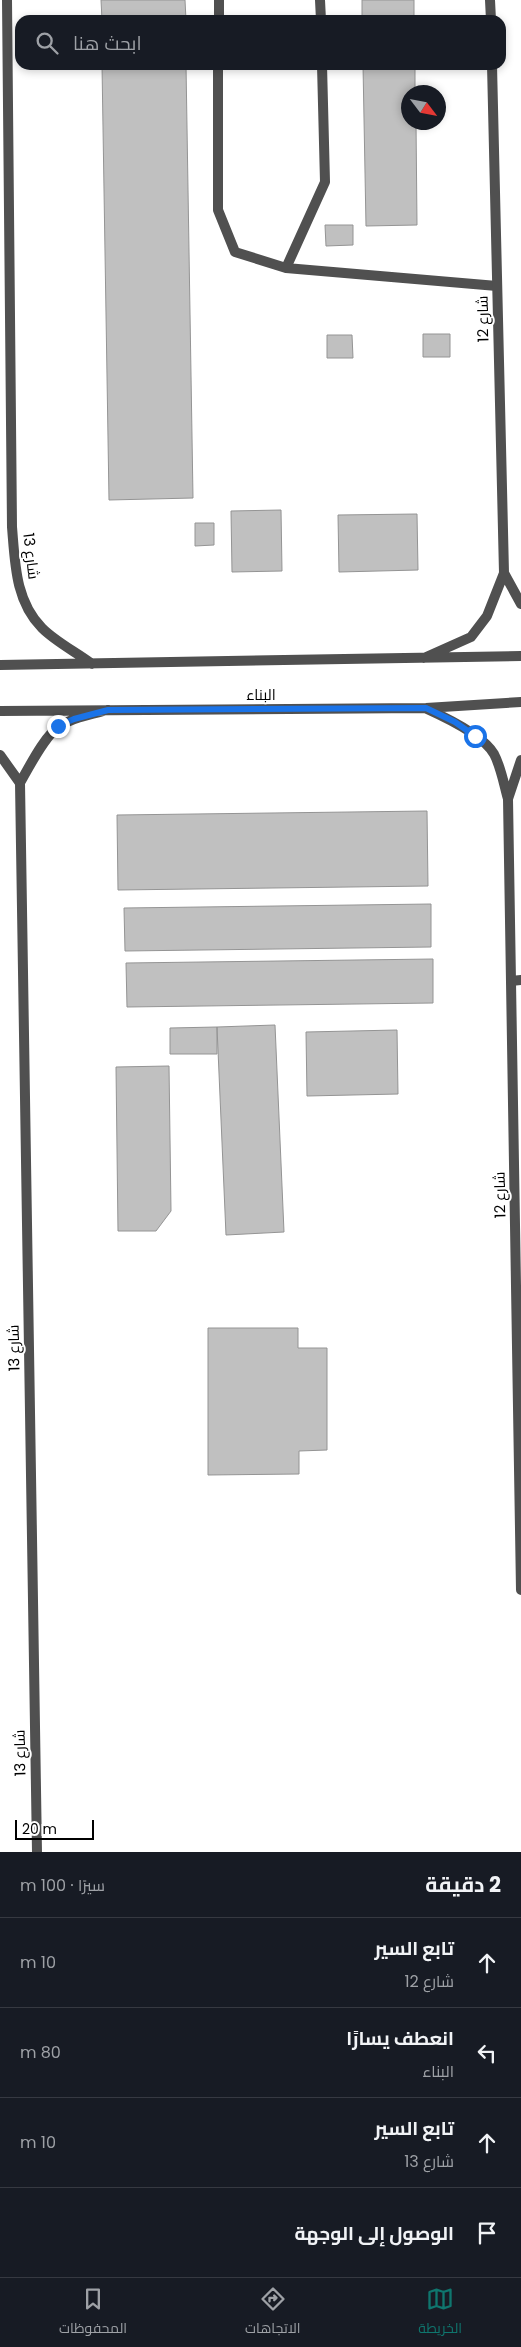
<!DOCTYPE html>
<html lang="ar">
<head>
<meta charset="utf-8">
<style>
  :root { --surface:#171b24; --page:#242831; --text:#f1f3f6; --muted:#9ea1a6; --line:#363941; --accent:#0f766e }
  body { margin:0; font-family:Poppins,Cairo,sans-serif; background:var(--page); color:var(--text); direction:rtl }
  .compass { position:absolute; left:401px; top:85px; width:45px; height:45px; border-radius:50%; background:var(--surface); box-shadow:0 2px 8px #0003; rotate:122deg }
  .scale { position:absolute; left:15px; bottom:12px; width:79px; box-sizing:border-box; padding-left:5px; border:2px solid #000; border-top:0; font-size:14px; line-height:18px; white-space:nowrap; color:#000; -webkit-text-stroke:4px #fff; paint-order:stroke }
  .stop { position:absolute; width:15px; height:15px; margin:-11px; border:4px solid #1a73e8; border-radius:50%; background:#fff }
  .stop.end { background:#1a73e8; border-color:#fff; box-shadow:0 1px 5px #0008 }
  .list { margin:0; padding:0; list-style:none }
  h2 { display:flex; justify-content:space-between; align-items:center; height:65px; margin:0; padding:0 20px; font-size:21px }
  h2 small { font-size:16px; font-weight:400; color:var(--muted) }
  .list li { display:grid; grid-template-columns:32px 1fr auto; gap:15px; align-items:center; box-sizing:border-box; height:90px; padding:0 20px; border-top:1px solid var(--line) }
  .list b { display:block; font-size:19px; white-space:nowrap }
  .list p { margin:0; font-size:16px; white-space:nowrap; color:var(--muted) }
  .list em { font-size:16px; font-style:normal; color:var(--muted) }
  .icon { flex:none; width:28px; height:28px; fill:none; stroke:currentColor; stroke-width:2; stroke-linecap:round; stroke-linejoin:round }
  .map { position:relative; flex:none; width:521px; height:1852px; overflow:hidden; direction:ltr }
  .search { position:absolute; background:var(--surface); box-shadow:0 2px 8px #0003; left:15px; right:15px; top:15px; height:55px; display:flex; align-items:center; gap:12px; box-sizing:border-box; padding:0 18px; border-radius:15px; color:var(--muted); font-size:19px }
  .sheet { height:425px; background:var(--surface) }
  nav { display:flex; justify-content:space-around; align-items:center; box-sizing:border-box; height:70px; border-top:1px solid var(--line); background:var(--surface); font-size:14px; color:var(--muted) }
  nav a { display:grid; justify-items:center; gap:2px }
  nav .on { color:var(--accent) }
  .map>svg:first-child { display:block }
  .building { fill:#c0c0c0; stroke:#949494 }
  .lines { fill:none; stroke-linecap:round; stroke-linejoin:round }
  .lane { stroke:#505050; stroke-width:10 }
  .street { stroke:#505050; stroke-width:10 }
  .route { stroke:#1a73e8; stroke-width:6 }
  .labels { text-anchor:middle; stroke-width:4; stroke-linejoin:round; paint-order:stroke }
  .street-label { font-size:15px; fill:#000; stroke:#fff }
</style>
</head>
<body>
<div class="map">
<svg width="521" height="1852" viewBox="0 0 521 1852">
  <rect width="100%" height="100%" fill="#fff"/>
  <path class="building" d="M101,0H185L186,20H102Z
    M362,0H414V20H362Z
    M102,65H186L193,498L109,500Z
    M363,65H415V92H408V122H416L417,225L366,226Z
    M325,225H353V245L326,246Z
    M423,334H450V357H423Z
    M327,335H352L353,358H327Z
    M281,510L282,571L232,572L231,511Z
    M417,514L418,570L339,572L338,515Z
    M195,523H214V545L195,546Z
    M427,811L428,886L118,890L117,815Z
    M431,904V947L125,951L124,908Z
    M433,959V1003L127,1007L126,963Z
    M275,1025L284,1232L226,1235L217,1027Z
    M217,1027V1054H170V1028Z
    M397,1030L398,1094L307,1096L306,1032Z
    M169,1066L171,1211L156,1231H118L116,1067Z
    M208,1328H298V1348H327V1450L299,1451V1474L208,1475Z"/>
  <g class="lines">
    <path class="lane" d="M320,0L321,20
      M219,20V0
      M218,65V210L235,252L286,268L497,286
      M286,268L325,182L322,65
      M511,981L521,980"/>
    <path class="street" d="M7,0L12,527C15,562 15,601 42,628C56,642 76,652 92,664
      M490,0L491,20
      M504,573L521,604
      M424,658L471,637L487,616L504,573L492,65
      M0,665L521,656
      M427,709C447,718 483,735 494,754C501,767 504,785 508,799
      M0,711L426,708L521,702
      M0,755L20,783
      M521,760L508,799L521,1590
      M37,1852L20,783C28,769 46,733 60,726C74,717 92,714 108,710"/>
  </g>
  <g class="lines">
    <path class="route" d="M58,726L74,719L108,710L426,708L455,722L475,736"/>
  </g>
  <g class="labels">
    <g class="street-label">
      <text transform="translate(483 319) rotate(-91)" y="5">شارع 12</text>
      <text transform="translate(31 556) rotate(83)" y="5">شارع 13</text>
      <text x="261" y="700">البناء</text>
      <text transform="translate(500 1195) rotate(-91)" y="5">شارع 12</text>
      <text transform="translate(14 1348) rotate(-91)" y="5">شارع 13</text>
      <text transform="translate(20 1753) rotate(-91)" y="5">شارع 13</text>
    </g>
  </g>
</svg>
<svg class="compass" viewBox="-18 -18 36 36"><path d="M0-13l5 13h-10z" fill="#e53935"/><path d="M0 13l5-13h-10z" fill="#9ea1a6"/></svg>
<div class="scale">20 m</div>
<div class="stop" style="left:475px;top:736px"></div>
<div class="stop end" style="left:58px;top:726px"></div>
<div class="search"><svg class="icon" aria-label="search" viewBox="0 0 24 24"><circle cx="10" cy="10" r="6"/><path d="M15 15l6 6"/></svg>ابحث هنا</div>
</div>
<section class="sheet">
<h2>2 دقيقة<small>سيرًا · 100 m</small></h2>
<ul class="list">
<li><svg class="icon" aria-label="ahead" viewBox="0 0 24 24"><path d="M12 20V5M6 11l6-6 6 6"/></svg><div><b>تابع السير</b><p>شارع 12</p></div><em>10 m</em></li>
<li><svg class="icon" aria-label="left" viewBox="0 0 24 24"><path d="M17 20v-9H6M10 6l-5 5 5 5"/></svg><div><b>انعطف يسارًا</b><p>البناء</p></div><em>80 m</em></li>
<li><svg class="icon" aria-label="ahead" viewBox="0 0 24 24"><path d="M12 20V5M6 11l6-6 6 6"/></svg><div><b>تابع السير</b><p>شارع 13</p></div><em>10 m</em></li>
<li><svg class="icon" aria-label="arrive" viewBox="0 0 24 24"><path d="M6 21V4h12l-3 4 3 4H6"/></svg><div><b>الوصول إلى الوجهة</b></div></li>
</ul>
</section>
<nav>
<a class="on"><svg class="icon" aria-label="map" viewBox="0 0 24 24"><path d="M3 6l6-2 6 2 6-2v14l-6 2-6-2-6 2zM9 4v14M15 6v14"/></svg>الخريطة</a>
<a><svg class="icon" aria-label="directions" viewBox="0 0 24 24"><path d="M12 3l9 9-9 9-9-9zM9 14v-3h6M13 9l2 2-2 2"/></svg>الاتجاهات</a>
<a><svg class="icon" aria-label="saved" viewBox="0 0 24 24"><path d="M7 4h10v16l-5-4-5 4z"/></svg>المحفوظات</a>
</nav>
</body>
</html>
